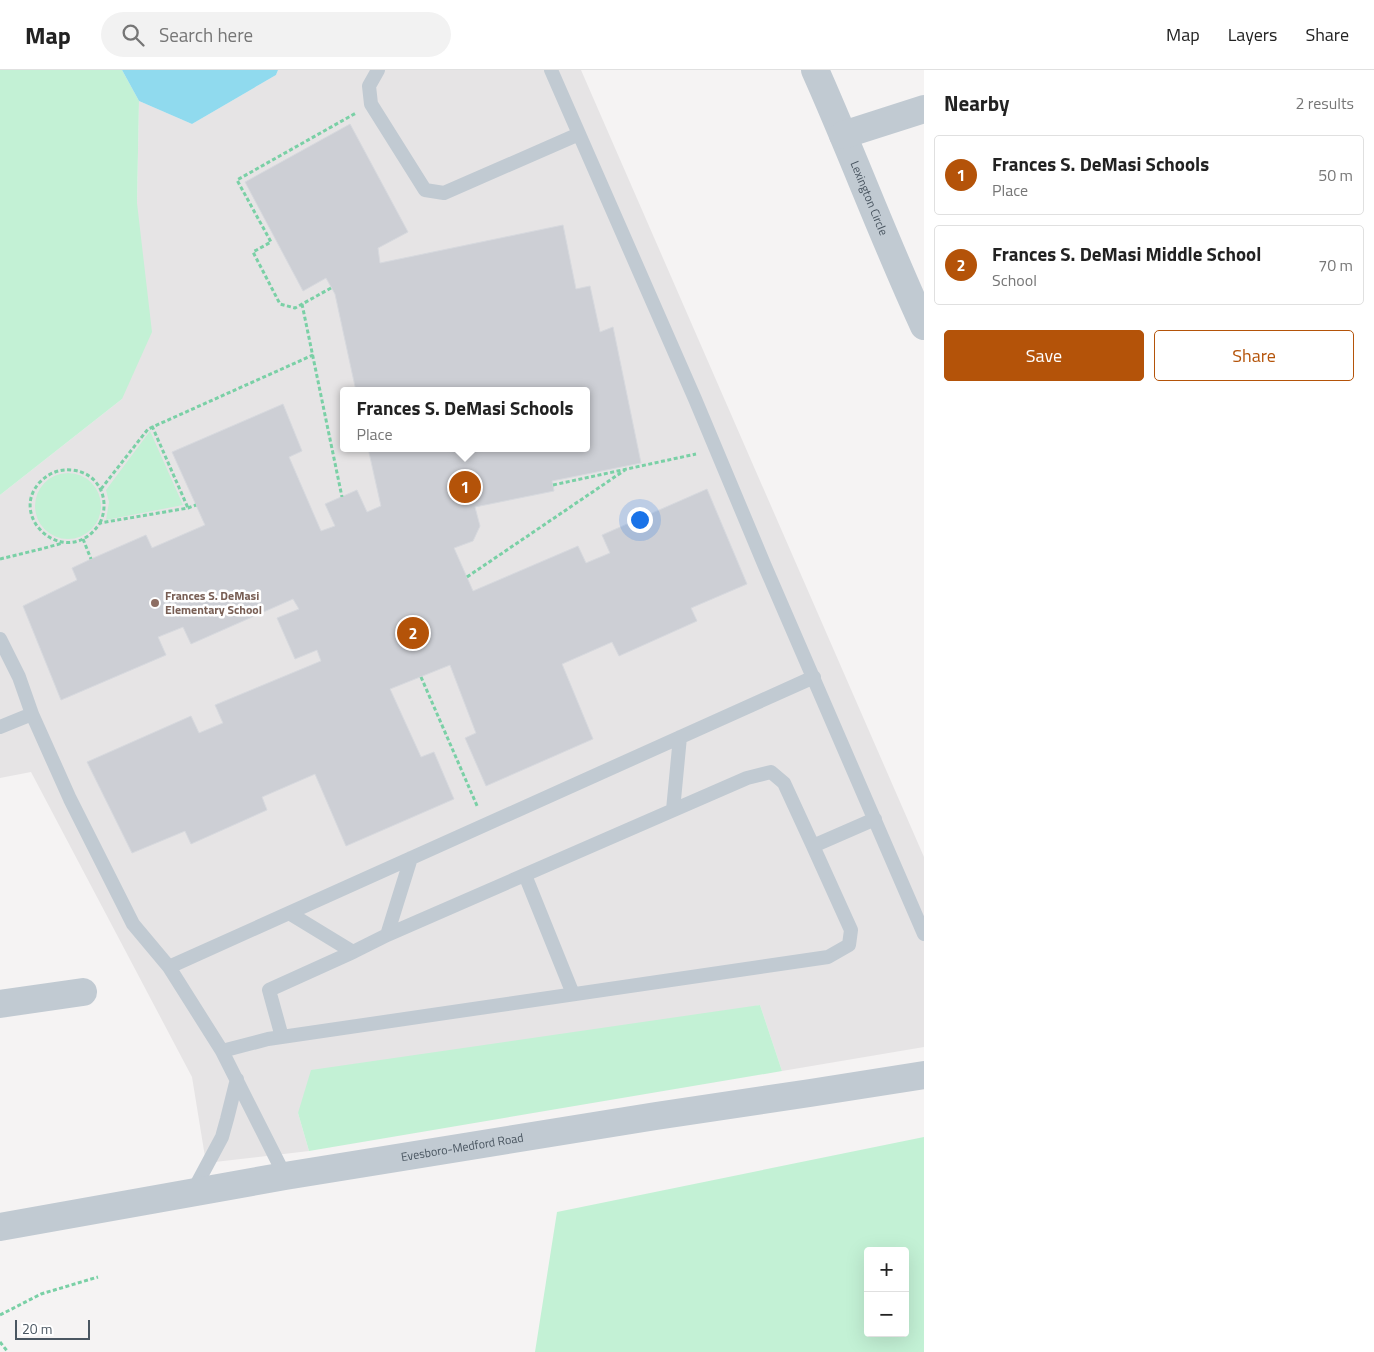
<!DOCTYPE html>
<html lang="en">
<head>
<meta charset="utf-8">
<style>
  :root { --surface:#fff; --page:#f2f2f2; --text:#222; --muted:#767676; --line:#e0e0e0; --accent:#b45309 }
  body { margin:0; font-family:"Titillium Web",sans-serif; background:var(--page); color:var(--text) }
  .controls { position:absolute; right:15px; bottom:15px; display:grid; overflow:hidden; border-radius:5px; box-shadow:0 5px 20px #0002 }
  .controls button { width:45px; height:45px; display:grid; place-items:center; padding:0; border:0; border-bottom:1px solid var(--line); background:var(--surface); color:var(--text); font:25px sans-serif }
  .scale { position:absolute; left:15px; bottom:12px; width:75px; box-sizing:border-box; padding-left:5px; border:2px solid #4a5661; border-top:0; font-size:14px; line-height:18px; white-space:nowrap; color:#4a5661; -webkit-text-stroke:4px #fff; paint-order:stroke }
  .you { position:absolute; left:639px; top:449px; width:18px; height:18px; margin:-12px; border:4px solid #fff; border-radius:50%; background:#1a73e8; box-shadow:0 0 0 8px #1a73e833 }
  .badge { display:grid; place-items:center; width:32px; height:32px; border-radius:50%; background:var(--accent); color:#fff; font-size:16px; font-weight:700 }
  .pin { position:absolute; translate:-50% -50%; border:2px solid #fff; box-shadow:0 1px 5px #0006 }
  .popup { position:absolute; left:340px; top:317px; width:250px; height:65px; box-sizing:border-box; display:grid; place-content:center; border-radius:5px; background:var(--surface); filter:drop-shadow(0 1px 4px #0005); font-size:16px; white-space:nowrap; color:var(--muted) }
  .popup b { font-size:19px; color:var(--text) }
  .popup::after { content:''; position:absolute; left:50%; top:100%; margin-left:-10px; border:10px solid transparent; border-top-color:var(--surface) }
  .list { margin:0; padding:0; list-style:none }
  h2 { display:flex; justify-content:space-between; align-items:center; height:65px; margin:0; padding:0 20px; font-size:21px }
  h2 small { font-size:16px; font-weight:400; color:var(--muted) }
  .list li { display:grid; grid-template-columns:32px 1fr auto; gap:15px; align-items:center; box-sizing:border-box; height:80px; margin:0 10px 10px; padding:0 10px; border:1px solid var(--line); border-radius:5px }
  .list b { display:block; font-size:19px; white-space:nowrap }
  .list p { margin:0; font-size:16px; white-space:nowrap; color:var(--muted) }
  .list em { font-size:16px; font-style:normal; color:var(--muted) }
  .actions { display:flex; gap:10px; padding:15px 20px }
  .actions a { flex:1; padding:11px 0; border:1px solid var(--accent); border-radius:5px; text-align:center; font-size:18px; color:var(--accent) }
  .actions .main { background:var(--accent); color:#fff }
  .icon { flex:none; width:28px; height:28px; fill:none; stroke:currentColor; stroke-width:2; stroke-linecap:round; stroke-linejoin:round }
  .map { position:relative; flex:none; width:924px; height:1282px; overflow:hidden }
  header { display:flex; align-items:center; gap:30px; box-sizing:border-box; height:70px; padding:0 25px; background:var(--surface); border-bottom:1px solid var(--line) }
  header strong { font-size:24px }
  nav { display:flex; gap:28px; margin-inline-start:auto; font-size:18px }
  .search { width:350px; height:45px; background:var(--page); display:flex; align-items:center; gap:12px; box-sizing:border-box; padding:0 18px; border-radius:28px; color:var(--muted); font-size:19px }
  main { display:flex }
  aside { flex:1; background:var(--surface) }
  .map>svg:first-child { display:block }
  .education { fill:#e6e4e5; fill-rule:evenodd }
  .green { fill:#c3f1d5; fill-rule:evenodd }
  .water { fill:#90daee }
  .building { fill:#cdcfd5; stroke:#d7d9de }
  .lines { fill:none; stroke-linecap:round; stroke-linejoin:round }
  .path { stroke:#7ad0a6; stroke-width:3; stroke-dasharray:4 2.5; stroke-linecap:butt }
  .service { stroke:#c1cad2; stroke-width:14 }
  .minor { stroke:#c1cad2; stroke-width:28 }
  .tertiary { stroke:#c1cad2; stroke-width:28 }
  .education-dot { fill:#8d6e63; stroke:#fff; stroke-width:2 }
  .labels { text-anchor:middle; stroke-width:5; stroke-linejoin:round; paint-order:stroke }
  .street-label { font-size:12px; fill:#4a5661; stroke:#fff }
  .education-label { font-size:12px; font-weight:bold; fill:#785e54; stroke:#fff; text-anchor:start }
</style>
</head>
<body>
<header>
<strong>Map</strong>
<div class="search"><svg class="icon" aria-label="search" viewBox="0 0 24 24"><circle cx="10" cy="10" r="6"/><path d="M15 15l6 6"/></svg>Search here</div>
<nav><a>Map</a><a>Layers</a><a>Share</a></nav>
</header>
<main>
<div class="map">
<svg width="924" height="1282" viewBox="0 0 924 1282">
  <rect width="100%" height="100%" fill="#f5f3f3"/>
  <path class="education" d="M278,0H581L924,787V977L782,1001L760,935L298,1043L309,1081L206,1093L192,1007L31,702L0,708V425L122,329L137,133L139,31L192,54L276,5ZM344,321H586V378H344Z"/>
  <path class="green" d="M0,0H122L139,31L137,133L152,262L122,329L0,425Z
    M150,361L183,435L106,450L109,432L106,420Z
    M35 436a33 33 0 1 1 66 0a33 33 0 1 1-66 0Z
    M760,935L782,1001L309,1081L298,1043L311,1000Z
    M924,1067V1282H535L557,1142ZM868,1181H905V1263H868Z"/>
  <path class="water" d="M122,0H278L276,5L192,54L139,31Z"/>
  <path class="building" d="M350,54L408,162L378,178L380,193L563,155L576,219L590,216L600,262L613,257L641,393L552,411L554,421L475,437L480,456L473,471L454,478L473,521L578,476L586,493L610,483L602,465L707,419L747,514L691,538L697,551L619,586L612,572L562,594L593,669L486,716L465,668L476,663L450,595L390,619L421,687L434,682L454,729L346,776L315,704L262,727L267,740L191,774L185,761L132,783L87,692L191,646L199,663L223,653L215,635L321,591L317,580L295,589L277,548L299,539L293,529L191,574L183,557L158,567L166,585L61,630L23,536L77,510L72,498L91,489L146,465L152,478L205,455L172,382L283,334L302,381L289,387L321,461L335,456L325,434L357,420L367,442L381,436L368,378H586V321H356L335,224L326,208L303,221L245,112Z"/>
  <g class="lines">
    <path class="path" d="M331,218L295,238L280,234L253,182L271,172L237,110L356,43
      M302,234L342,427
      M152,356L188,438
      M553,415L696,384
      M101,419L148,359L313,285
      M100,453C111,430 99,402 71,400C59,399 49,403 40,412C6,448 68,502 100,453L188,438L196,435
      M83,469L91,489
      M0,489L41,479L63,473
      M467,507L625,400
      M421,607L478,738
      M0,1245L41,1224L98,1207
      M0,1272L8,1282"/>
    <path class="service" d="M378,0L369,16L371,34L425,120L444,123L579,64
      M551,0L695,329L764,494L924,864
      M0,569L19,607L32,644L70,729L133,854L169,897L222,981L285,1106
      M0,657L32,644
      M673,740L680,667
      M525,805L573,924
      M289,843L353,882
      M387,865L411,788
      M169,897L814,607
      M282,967L269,920L353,882L387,865L747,708L771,702L784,713L813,776
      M222,981L268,969L828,887L849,875L851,860L813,776L875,749
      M192,1123L222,1067L227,1049L237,1009"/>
    <g class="minor">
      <path id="s1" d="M815,0C853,85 885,172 924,256"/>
      <path d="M843,65L924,39"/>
      <path d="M0,934L83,922"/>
    </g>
    <path class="tertiary" id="s2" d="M0,1157L285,1106L656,1046L810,1023L924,1005"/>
  </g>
  <circle class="education-dot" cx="155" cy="533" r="5"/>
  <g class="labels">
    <g class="street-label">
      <text dy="4" stroke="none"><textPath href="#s1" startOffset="139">Lexington Circle</textPath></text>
      <text dy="4" stroke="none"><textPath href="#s2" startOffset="469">Evesboro-Medford Road</textPath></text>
    </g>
    <g class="education-label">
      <text x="165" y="530">Frances S. DeMasi<tspan x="165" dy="14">Elementary School</tspan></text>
    </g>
  </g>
</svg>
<div class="controls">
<button>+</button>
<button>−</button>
</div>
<div class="scale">20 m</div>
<div class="you"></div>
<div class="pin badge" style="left:465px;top:417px">1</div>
<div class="popup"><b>Frances S. DeMasi Schools</b>Place</div>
<div class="pin badge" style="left:413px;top:563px">2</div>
</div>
<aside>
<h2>Nearby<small>2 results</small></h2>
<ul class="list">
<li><span class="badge">1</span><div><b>Frances S. DeMasi Schools</b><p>Place</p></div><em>50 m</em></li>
<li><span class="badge">2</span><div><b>Frances S. DeMasi Middle School</b><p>School</p></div><em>70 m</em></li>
</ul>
<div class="actions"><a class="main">Save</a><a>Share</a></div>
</aside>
</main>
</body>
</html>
